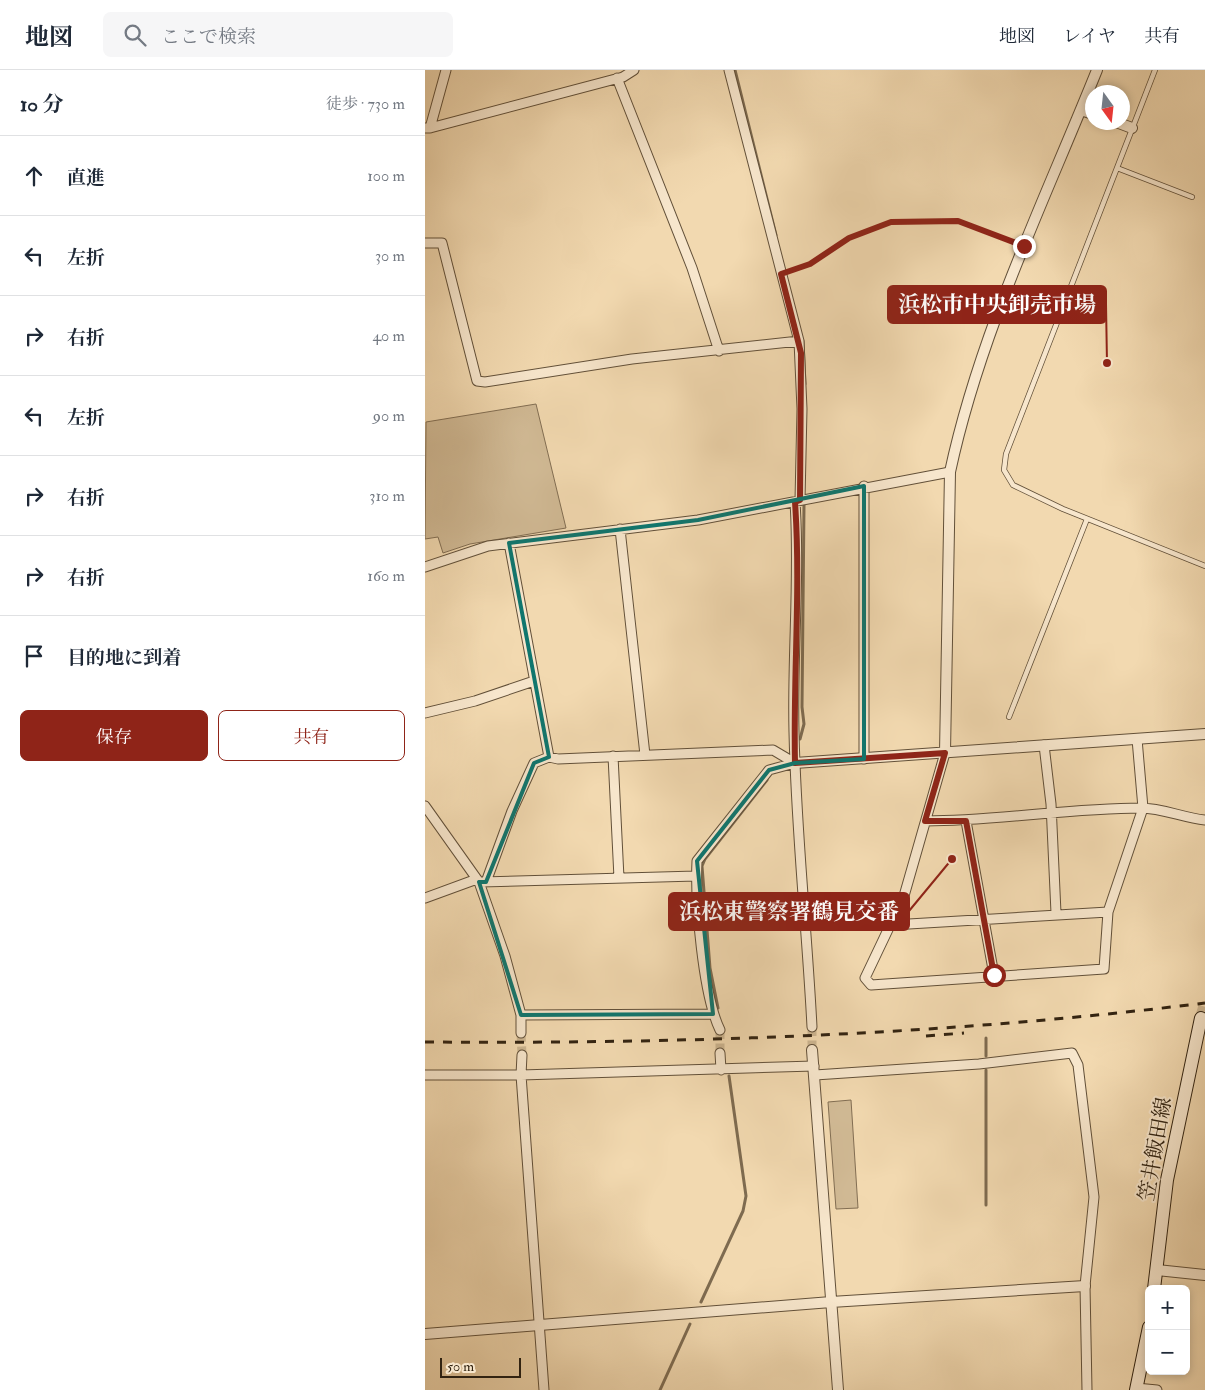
<!DOCTYPE html>
<html lang="ja">
<head>
<meta charset="utf-8">
<style>
  :root { --surface:#fff; --page:#f6f6f7; --text:#1f2937; --muted:#747a83; --line:#e0e1e3; --accent:#8f2418 }
  body { margin:0; font-family:"IM FELL Double Pica","Noto Serif JP",serif; background:var(--page); color:var(--text) }
  .controls { position:absolute; right:15px; bottom:15px; display:grid; overflow:hidden; border-radius:8px; box-shadow:0 2px 8px #0003 }
  .controls button { width:45px; height:45px; display:grid; place-items:center; padding:0; border:0; border-bottom:1px solid var(--line); background:var(--surface); color:var(--text); font:25px sans-serif }
  .compass { position:absolute; left:660px; top:15px; width:45px; height:45px; border-radius:50%; background:var(--surface); box-shadow:0 2px 8px #0003; rotate:165deg }
  .scale { position:absolute; left:15px; bottom:12px; width:81px; box-sizing:border-box; padding-left:5px; border:2px solid #322311; border-top:0; font-size:14px; line-height:18px; white-space:nowrap; color:#322311; -webkit-text-stroke:4px #f7e6cc; paint-order:stroke }
  .stop { position:absolute; width:15px; height:15px; margin:-11px; border:4px solid #8f2418; border-radius:50%; background:#fff }
  .stop.end { background:#8f2418; border-color:#fff; box-shadow:0 1px 5px #0008 }
  .list { margin:0; padding:0; list-style:none }
  h2 { display:flex; justify-content:space-between; align-items:center; height:65px; margin:0; padding:0 20px; font-size:21px }
  h2 small { font-size:16px; font-weight:400; color:var(--muted) }
  .list li { display:grid; grid-template-columns:32px 1fr auto; gap:15px; align-items:center; box-sizing:border-box; height:80px; padding:0 20px; border-top:1px solid var(--line) }
  .list b { display:block; font-size:19px; white-space:nowrap }
  .list em { font-size:16px; font-style:normal; color:var(--muted) }
  .actions { display:flex; gap:10px; padding:15px 20px }
  .actions a { flex:1; padding:11px 0; border:1px solid var(--accent); border-radius:8px; text-align:center; font-size:18px; color:var(--accent) }
  .actions .main { background:var(--accent); color:#fff }
  .icon { flex:none; width:28px; height:28px; fill:none; stroke:currentColor; stroke-width:2; stroke-linecap:round; stroke-linejoin:round }
  .map { position:relative; flex:none; width:780px; height:1320px; overflow:hidden }
  header { display:flex; align-items:center; gap:30px; box-sizing:border-box; height:70px; padding:0 25px; background:var(--surface); border-bottom:1px solid var(--line) }
  header strong { font-size:24px }
  nav { display:flex; gap:28px; margin-inline-start:auto; font-size:18px }
  .search { width:350px; height:45px; background:var(--page); display:flex; align-items:center; gap:12px; box-sizing:border-box; padding:0 18px; border-radius:8px; color:var(--muted); font-size:19px }
  main { display:flex }
  aside { flex:1; background:var(--surface) }
  .map>svg:first-child { display:block }
  .green { fill:#d1ba95; stroke:#826e53 }
  .lines { fill:none; stroke-linecap:round; stroke-linejoin:round }
  .stream { stroke:#7e6b50; stroke-width:3 }
  .minor-tunnel { stroke:#ccb590; stroke-width:9; stroke-dasharray:9 4.5; stroke-linecap:butt }
  .secondary-tunnel { stroke:#ccb590; stroke-width:12; stroke-dasharray:12 6; stroke-linecap:butt }
  .service-casing { stroke:#625039; stroke-width:6 }
  .minor-casing { stroke:#625039; stroke-width:11 }
  .tertiary-casing { stroke:#625039; stroke-width:12 }
  .secondary-casing { stroke:#322311; stroke-width:14 }
  .path { stroke:#322311; stroke-width:2; stroke-dasharray:1 2.5; stroke-linecap:butt }
  .service { stroke:#f7e6cc; stroke-width:4.5 }
  .minor { stroke:#f7e6cc; stroke-width:9 }
  .tertiary { stroke:#f7e6cc; stroke-width:10 }
  .secondary { stroke:#f7e6cc; stroke-width:12 }
  .rail { stroke:#322311; stroke-width:3; stroke-dasharray:9 9; stroke-linecap:butt }
  .route { stroke:#8f2418; stroke-width:6 }
  .marked { fill:none; stroke:#0f766e; stroke-width:4; stroke-linejoin:round }
  .labels { text-anchor:middle; stroke-width:4; stroke-linejoin:round; paint-order:stroke }
  .street-label { font-size:21px; fill:#322311; stroke:#f7e6cc }
  .leader { fill:none; stroke:#8f2418; stroke-width:2 }
  .callout-dot { fill:#8f2418; stroke:#f7e6cc; stroke-width:2 }
  .callout { fill:#8f2418; stroke:#8f2418; stroke-width:2 }
  .callout-label { font-size:22px; text-anchor:middle; font-weight:bold; fill:#fff }
</style>
</head>
<body>
<header>
<strong>地図</strong>
<div class="search"><svg class="icon" aria-label="search" viewBox="0 0 24 24"><circle cx="10" cy="10" r="6"/><path d="M15 15l6 6"/></svg>ここで検索</div>
<nav><a>地図</a><a>レイヤ</a><a>共有</a></nav>
</header>
<main>
<aside>
<h2>10 分<small>徒歩 · 730 m</small></h2>
<ul class="list">
<li><svg class="icon" aria-label="ahead" viewBox="0 0 24 24"><path d="M12 20V5M6 11l6-6 6 6"/></svg><div><b>直進</b></div><em>100 m</em></li>
<li><svg class="icon" aria-label="left" viewBox="0 0 24 24"><path d="M17 20v-9H6M10 6l-5 5 5 5"/></svg><div><b>左折</b></div><em>30 m</em></li>
<li><svg class="icon" aria-label="right" viewBox="0 0 24 24"><path d="M7 20v-9h11M14 6l5 5-5 5"/></svg><div><b>右折</b></div><em>40 m</em></li>
<li><svg class="icon" aria-label="left" viewBox="0 0 24 24"><path d="M17 20v-9H6M10 6l-5 5 5 5"/></svg><div><b>左折</b></div><em>90 m</em></li>
<li><svg class="icon" aria-label="right" viewBox="0 0 24 24"><path d="M7 20v-9h11M14 6l5 5-5 5"/></svg><div><b>右折</b></div><em>310 m</em></li>
<li><svg class="icon" aria-label="right" viewBox="0 0 24 24"><path d="M7 20v-9h11M14 6l5 5-5 5"/></svg><div><b>右折</b></div><em>160 m</em></li>
<li><svg class="icon" aria-label="arrive" viewBox="0 0 24 24"><path d="M6 21V4h12l-3 4 3 4H6"/></svg><div><b>目的地に到着</b></div></li>
</ul>
<div class="actions"><a class="main">保存</a><a>共有</a></div>
</aside>
<div class="map">
<svg width="780" height="1320" viewBox="0 0 780 1320">
  <rect width="100%" height="100%" fill="#f2d9b0"/>
  <filter id="stains"><feTurbulence type="fractalNoise" baseFrequency=".004" numOctaves="4"/><feColorMatrix values="0 0 0 0 .2 0 0 0 0 .09 0 0 0 0 .02 0 0 0 .5 -.17"/></filter>
  <radialGradient id="worn" r=".72"><stop offset=".6" stop-color="#630" stop-opacity="0"/><stop offset="1" stop-color="#630" stop-opacity=".3"/></radialGradient>
  <path class="green" d="M111,334L141,458L45,474L18,483L13,467L0,469L1,352Z
    M426,1030L433,1138L411,1139L403,1032Z"/>
  <g class="lines">
    <path class="stream" d="M310,0L351,165
      M378,271L380,314
      M375,669L379,654L377,637L379,435
      M293,938L285,898L277,796L280,789L342,710
      M561,986V968
      M561,1135V1000
      M276,1232L318,1141L321,1126L304,1006
      M235,1320L265,1254"/>
    <path class="minor-tunnel" d="M387,957V980
      M295,960V983
      M96,963L97,985"/>
    <path class="secondary-tunnel" d="M776,948L780,934"/>
    <defs>
      <path id="service" d="M730,0L581,384L579,400L588,415L638,439L780,496
        M692,98L767,127
        M584,647L662,449"/>
      <path id="minor" d="M304,0L374,271L377,339L375,430
        M192,8L267,198L294,281
        M1,58H5L21,0
        M5,58L198,7L209,0
        M0,173H17L52,311L60,312L207,289L374,271
        M370,432C375,509 367,585 369,662C371,761 382,859 387,957
        M195,459L220,685
        M84,473L124,687
        M0,497L63,476L273,450L525,402
        M0,643L50,631L109,611
        M619,675L626,734L631,843
        M520,683L479,826L440,908L446,915L679,899L683,842L718,738L712,669
        M188,686L194,808
        M439,689V416
        M0,736L54,812L80,886L96,945V963
        M501,751C572,751 644,738 716,738C737,738 759,748 780,750
        M541,751L569,905
        M56,812L271,806
        M61,812L87,741L109,693L124,687L133,689L348,680L370,693
        M0,828L52,809
        M467,855L683,842
        M96,945L288,944
        M295,960C278,925 270,832 272,791L344,700L370,693
        M295,983L296,1000
        M97,985L96,1005L119,1320
        M0,1005H96L389,996
        M390,1005L554,994L647,983L653,995L669,1127L660,1216L662,1320
        M711,1318L732,1320"/>
      <path id="tertiary" d="M656,40L668,44
        M691,52L707,58
        M520,683L525,402C555,262 619,132 672,0
        M370,693L780,664
        M387,980L413,1320
        M732,1200L780,1205
        M0,1264L406,1232L660,1216"/>
      <path id="secondary" d="M729,1219L742,1110L776,948
        M711,1320L724,1257"/>
    </defs>
    <use href="#service" class="service-casing"/>
    <use href="#minor" class="minor-casing"/>
    <use href="#tertiary" class="tertiary-casing"/>
    <use href="#secondary" class="secondary-casing"/>
    <path class="path" d="M366,201L385,194L424,168L466,152L533,151L590,173"/>
    <use href="#service" class="service"/>
    <use href="#minor" class="minor"/>
    <use href="#tertiary" class="tertiary"/>
    <use href="#secondary" class="secondary"/>
    <path class="rail" d="M501,966L539,963
      M0,972C260,974 521,965 780,933"/>
  </g>
  <g class="lines">
    <path class="route" d="M569,905L541,751H500L520,683L370,693C368,606 376,519 370,432L375,430L376,283L356,204L385,194L424,168L466,152L533,151L599,176"/>
  </g>
  <path class="marked" d="M439,416V689L370,693L344,700L272,791L288,944L96,945L54,812H61L109,693L124,687L84,473L273,450Z"/>
  <g class="labels">
    <g class="street-label">
      <text transform="translate(730 1079) rotate(-80)" y="7">笠井飯田線</text>
    </g>
  </g>
  <path class="leader" d="M682 293L681 234M527 789L484 841"/>
  <g class="callout-dot">
    <circle cx="682" cy="293" r="5"/>
    <circle cx="527" cy="789" r="5"/>
  </g>
  <g class="callout">
    <rect x="463" y="216" width="218" height="37" rx="5"/>
    <rect x="244" y="823" width="240" height="37" rx="5"/>
  </g>
  <g class="callout-label">
    <text x="572" y="242">浜松市中央卸売市場</text>
    <text x="364" y="849">浜松東警察署鶴見交番</text>
  </g>
  <rect width="100%" height="100%" filter="url(#stains)"/>
  <rect width="100%" height="100%" fill="url(#worn)"/>
</svg>
<div class="controls">
<button>+</button>
<button>−</button>
</div>
<svg class="compass" viewBox="-18 -18 36 36"><path d="M0-13l5 13h-10z" fill="#e53935"/><path d="M0 13l5-13h-10z" fill="#747a83"/></svg>
<div class="scale">50 m</div>
<div class="stop" style="left:569px;top:905px"></div>
<div class="stop end" style="left:599px;top:176px"></div>
</div>
</main>
</body>
</html>
